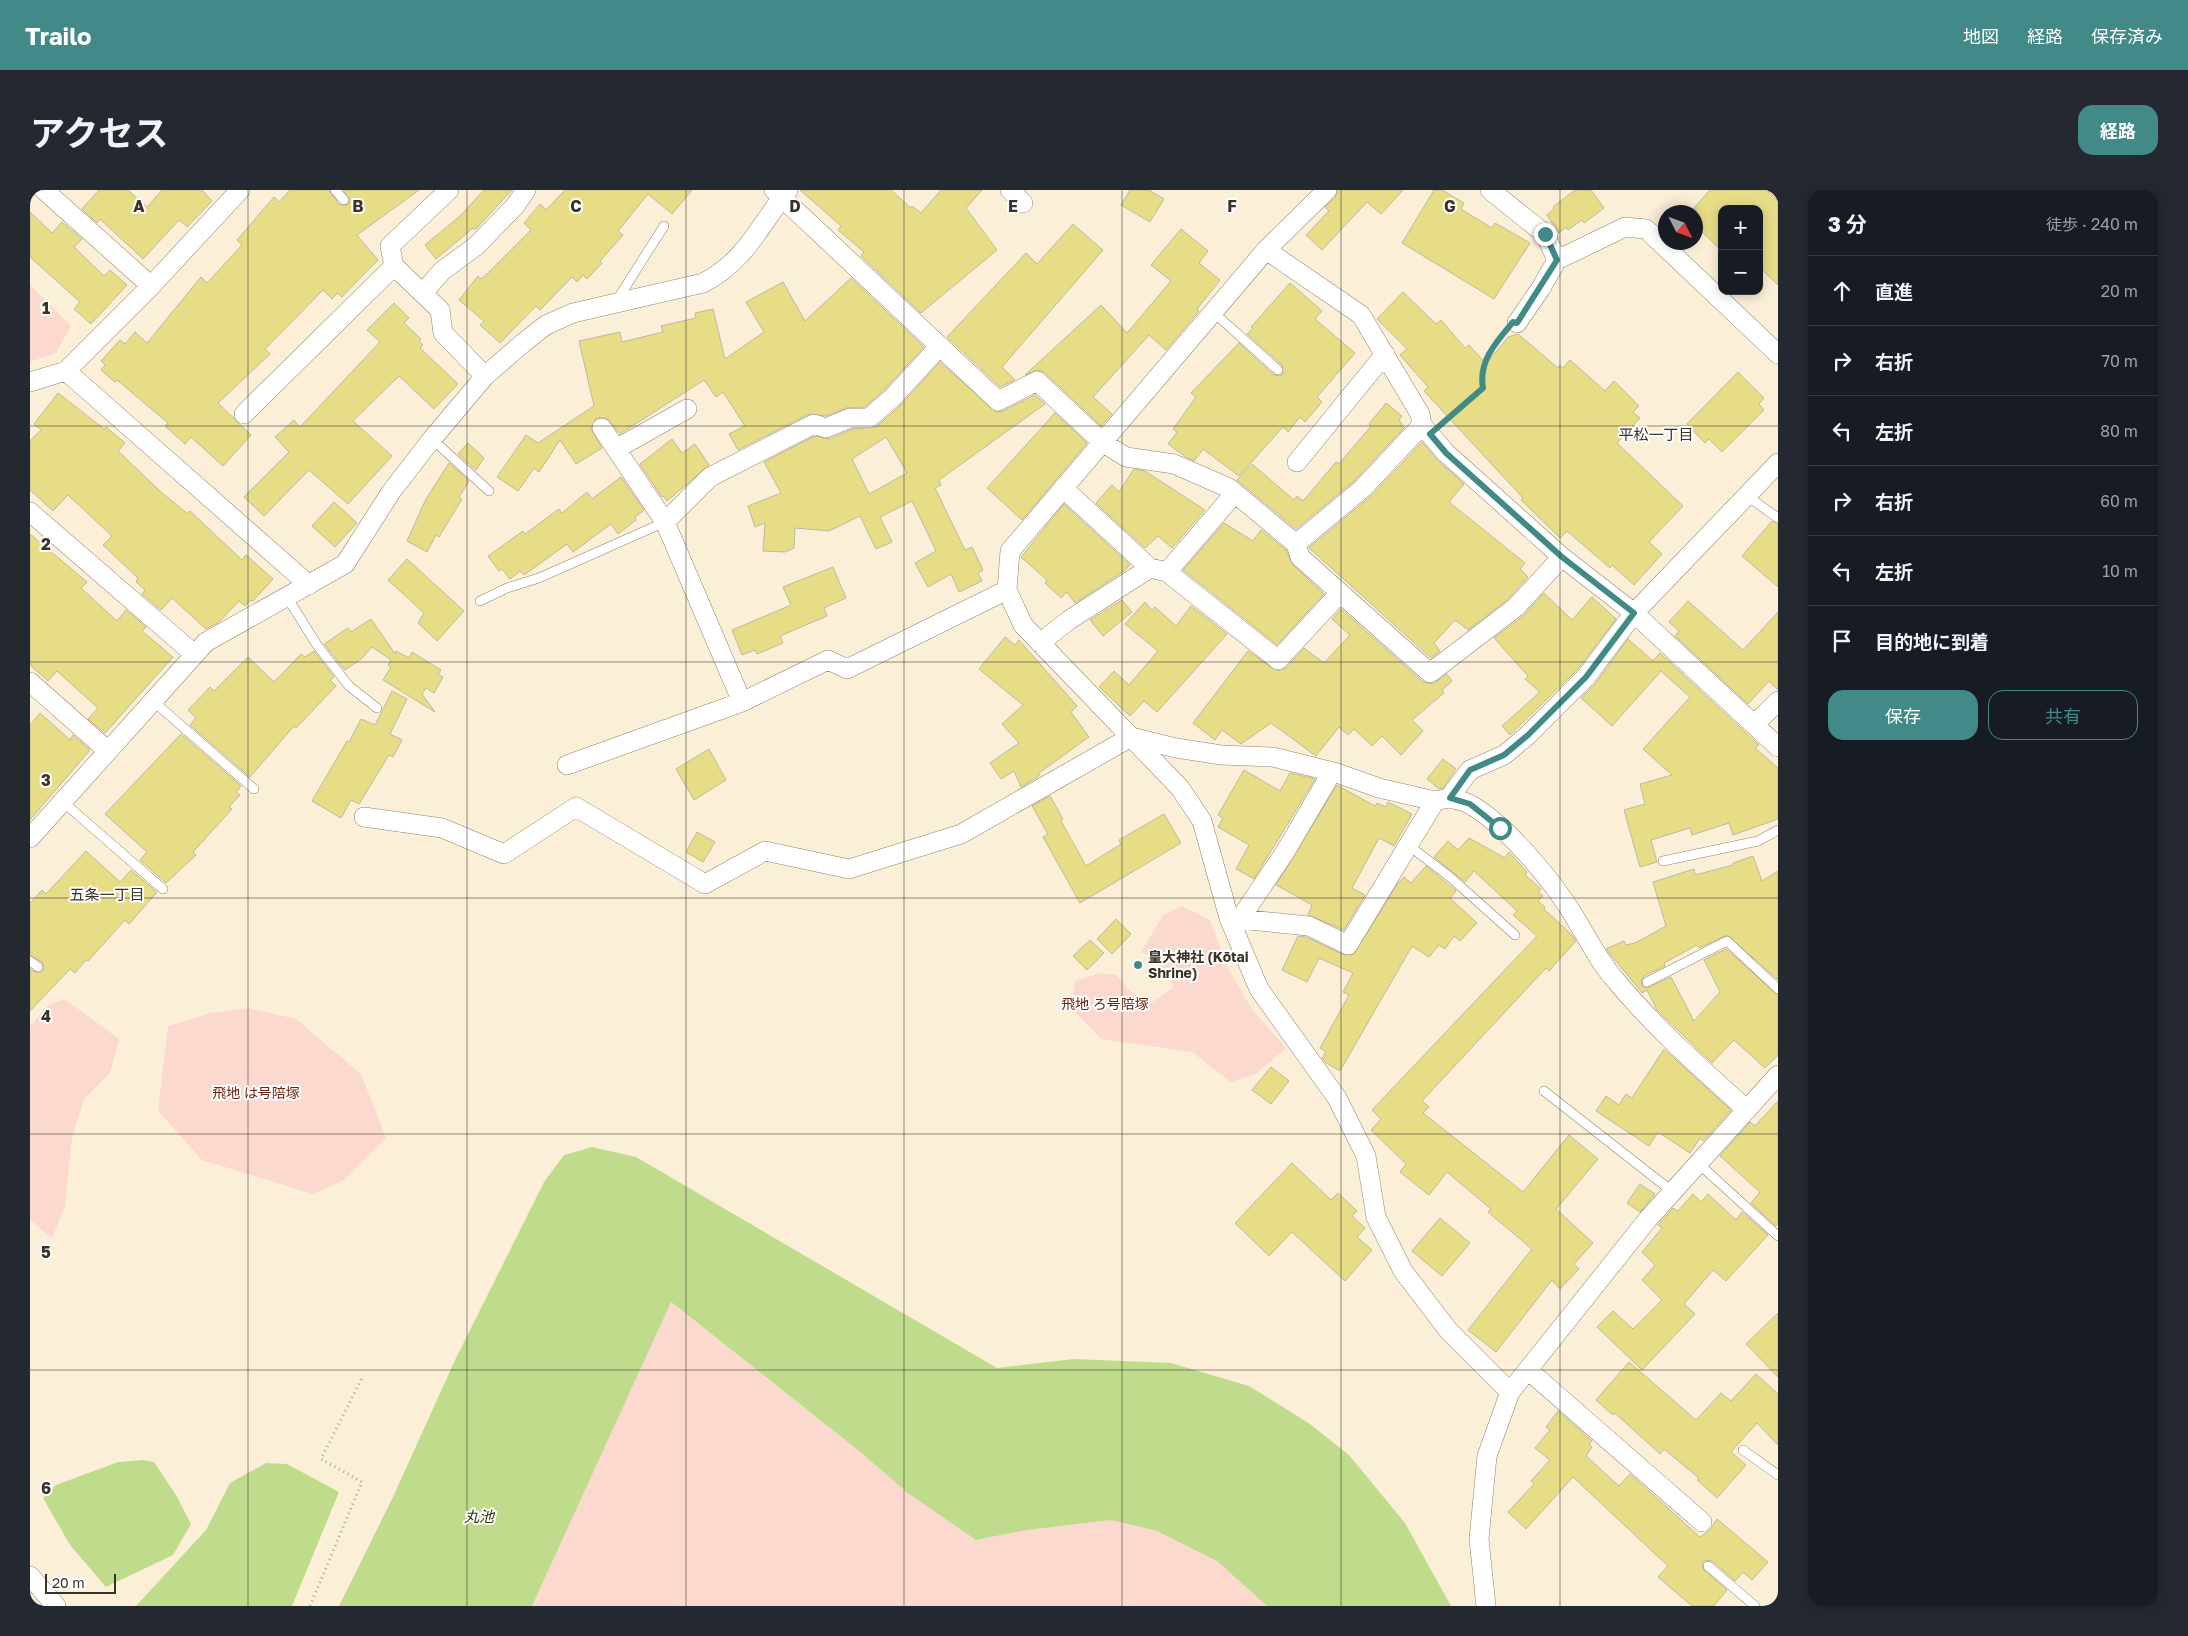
<!DOCTYPE html>
<html lang="ja">
<head>
<meta charset="utf-8">
<style>
  :root { --surface:#171b24; --page:#242831; --text:#f1f3f6; --muted:#9ea1a6; --line:#363941; --accent:#428a87 }
  body { margin:0; font-family:"Golos Text","Noto Sans JP",sans-serif; background:var(--page); color:var(--text) }
  .controls { position:absolute; right:15px; top:15px; display:grid; overflow:hidden; border-radius:10px; box-shadow:0 2px 12px #0003 }
  .controls button { width:45px; height:45px; display:grid; place-items:center; padding:0; border:0; border-bottom:1px solid var(--line); background:var(--surface); color:var(--text); font:25px sans-serif }
  .compass { position:absolute; left:1628px; top:15px; width:45px; height:45px; border-radius:50%; background:var(--surface); box-shadow:0 2px 12px #0003; rotate:132deg }
  .scale { position:absolute; left:15px; bottom:12px; width:71px; box-sizing:border-box; padding-left:5px; border:2px solid #383227; border-top:0; font-size:14px; line-height:18px; white-space:nowrap; color:#383227; -webkit-text-stroke:4px #fefefe; paint-order:stroke }
  .stop { position:absolute; width:15px; height:15px; margin:-11px; border:4px solid #428a87; border-radius:50%; background:#fff }
  .stop.end { background:#428a87; border-color:#fff; box-shadow:0 1px 5px #0008 }
  .list { margin:0; padding:0; list-style:none }
  h2 { display:flex; justify-content:space-between; align-items:center; height:65px; margin:0; padding:0 20px; font-size:21px }
  h2 small { font-size:16px; font-weight:400; color:var(--muted) }
  .list li { display:grid; grid-template-columns:32px 1fr auto; gap:15px; align-items:center; box-sizing:border-box; height:70px; padding:0 20px; border-top:1px solid var(--line) }
  .list b { display:block; font-size:19px; white-space:nowrap }
  .list em { font-size:16px; font-style:normal; color:var(--muted) }
  .actions { display:flex; gap:10px; padding:15px 20px }
  .actions a { flex:1; padding:11px 0; border:1px solid var(--accent); border-radius:15px; text-align:center; font-size:18px; color:var(--accent) }
  .actions .main { background:var(--accent); color:#fff }
  .icon { flex:none; width:28px; height:28px; fill:none; stroke:currentColor; stroke-width:2; stroke-linecap:round; stroke-linejoin:round }
  .map { position:relative; flex:none; width:1748px; height:1416px; overflow:hidden; border-radius:15px }
  header { display:flex; align-items:center; gap:30px; box-sizing:border-box; height:70px; padding:0 25px; background:var(--accent); color:#fff }
  header strong { font-size:24px }
  nav { display:flex; gap:28px; margin-inline-start:auto; font-size:18px }
  .intro { display:flex; align-items:center; justify-content:space-between; box-sizing:border-box; height:120px; padding:0 30px }
  h1 { margin:0; font-size:35px }
  .button { padding:12px 22px; border-radius:15px; background:var(--accent); color:#fff; font-size:18px; font-weight:700 }
  main { display:flex; gap:30px; padding:0 30px }
  aside { flex:1; background:var(--surface); border-radius:15px; box-shadow:0 2px 12px #0003 }
  .map>svg:first-child { display:block }
  .green { fill:#fbd9cf }
  .water { fill:#bfdc8d }
  .building { fill:#e7dd87; stroke:#bdba9c; fill-rule:evenodd }
  .lines { fill:none; stroke-linecap:round; stroke-linejoin:round }
  .lane-casing { stroke:#928369; stroke-width:10 }
  .street-casing { stroke:#928369; stroke-width:20 }
  .path { stroke:#aea491; stroke-width:3; stroke-dasharray:1 4; stroke-linecap:butt }
  .lane { stroke:#fff; stroke-width:9 }
  .street { stroke:#fff; stroke-width:19 }
  .route { stroke:#428a87; stroke-width:6 }
  .grid { fill:none; stroke:#383227; stroke-width:1; stroke-opacity:0.55 }
  .poi-dot { fill:#428a87; stroke:#fefefe; stroke-width:2 }
  .labels { text-anchor:middle; stroke-width:4; stroke-linejoin:round; paint-order:stroke }
  .poi-label { font-size:14px; font-weight:bold; fill:#383227; stroke:#fefefe; text-anchor:start }
  .park-label { font-size:14px; fill:#6d230e; stroke:#fefefe }
  .neighbourhood-label { font-size:15px; fill:#383227; stroke:#fefefe }
  .water-label { font-size:15px; font-style:italic; fill:#293a00; stroke:#fefefe }
  .grid-label { font-size:16px; text-anchor:middle; font-weight:bold; fill:#383227; stroke:#fefefe; stroke-width:4; stroke-linejoin:round; paint-order:stroke }
</style>
</head>
<body>
<header>
<strong>Trailo</strong>
<nav><a>地図</a><a>経路</a><a>保存済み</a></nav>
</header>
<div class="intro"><h1>アクセス</h1><a class="button">経路</a></div>
<main>
<div class="map">
<svg width="1748" height="1416" viewBox="0 0 1748 1416">
  <rect width="100%" height="100%" fill="#fcefd8"/>
  <path class="green" d="M0,95L41,136L26,163L0,172Z
    M1152,716L1180,730L1199,780L1222,819L1256,858L1226,884L1201,892L1162,862L1071,849L1042,819L1045,791L1070,783L1086,785L1102,803L1122,812L1144,797L1131,778L1112,761L1133,725Z
    M35,809L89,849L80,883L54,909L42,948L35,1016L22,1048L0,1030V836L20,814Z
    M219,818L266,829L331,884L356,948L314,990L283,1004L172,970L128,921L138,836L180,823Z
    M640,1112L829,1261L879,1304L946,1350L997,1340L1081,1330L1127,1341L1187,1371L1237,1416H502Z"/>
  <path class="water" d="M562,957L606,967L967,1178L1044,1169L1141,1173L1219,1196L1280,1234L1319,1265L1375,1333L1421,1416H1237L1187,1371L1127,1341L1081,1330L997,1340L946,1350L879,1304L829,1261L641,1112L502,1416H309L363,1307L425,1170L514,992L534,965Z
    M113,1270L124,1272L146,1305L161,1334L143,1365L76,1397L40,1355L13,1308L26,1295L88,1272Z
    M236,1273L257,1274L309,1302L262,1416H106L176,1340L200,1293Z"/>
  <path class="building" d="M69,0H98L117,17L132,0H172L182,11L157,37L149,30L113,69L70,29L67,33L52,19Z
    M260,0H299L309,14L315,16L318,14L320,9L313,0H389L327,45L348,70L334,84L312,107L307,103L302,109L293,100L235,159L240,164L188,213L221,245L193,276L161,247L155,254L135,236L138,233L87,190L85,192L71,180L75,175L71,171L90,150L95,154L105,142L117,153L171,87L177,93L212,55L207,50L244,7L249,12Z
    M454,0H482L445,40L443,38L406,69L395,55L430,26Z
    M535,0H662L642,24L618,4L588,41L593,45L570,71L572,73L557,89L553,85L547,92L542,87L510,120L506,116L470,153L450,135L454,131L429,110L448,86L451,89L458,83L501,40L494,33L510,14L516,20Z
    M770,0H861L881,18L882,16L891,23L911,0H952L936,18L967,60L891,123L831,66L834,62L808,40L811,36Z
    M1100,0H1119L1134,9L1120,32L1091,15Z
    M1308,0H1373L1351,24L1337,12L1292,60L1276,45L1299,21L1295,17L1305,8Z
    M1404,0H1412L1434,13L1431,19L1462,38L1465,33L1500,53L1464,109L1372,53Z
    M1545,0H1561L1574,18L1554,33L1552,30L1538,40L1536,37L1529,43L1517,25L1524,19L1523,17Z
    M1680,0H1737L1748,11V95L1729,77V19H1692V61L1666,36V19H1663Z
    M0,22L22,43L32,32L52,49L44,57L74,86L80,80L97,95L61,134L44,119L50,112L0,67Z
    M1043,34L1073,60L972,177L985,190L970,197L917,147L996,63L1007,74Z
    M1151,39L1178,61L1169,73L1190,90L1167,119L1169,121L1136,160L1119,145L1063,207L1082,224L1071,236L1014,182L1008,180L995,185L1071,115L1097,143L1141,91L1121,75Z
    M821,88L894,157L854,200L835,217L816,218L796,226L779,224L708,260L699,244L715,236L693,202L686,207L674,190L590,244L577,228H566L561,239L572,258L546,274L530,250L509,282L504,278L488,301L467,287L496,245L508,253L564,216L549,151L590,142L592,152L633,142L631,136L666,128L665,123L683,119L695,169L734,142L716,112L753,92L775,131Z
    M1260,93L1292,121L1285,129L1325,163L1287,207L1292,212L1275,232L1270,227L1258,242L1253,237L1209,286L1173,259L1164,271L1156,267L1138,254L1147,242L1143,239L1166,207L1161,203L1209,153L1244,185L1249,186L1253,184L1252,175L1217,144L1223,138L1221,137Z
    M1373,102L1406,134L1411,130L1435,158L1439,155L1456,174L1478,147L1488,144L1528,178L1530,175L1533,178L1540,170L1575,201L1584,191L1609,216L1603,222L1610,228L1587,253L1653,316L1619,352L1632,364L1604,395L1582,375L1580,378L1537,341L1530,348L1491,310L1493,308L1394,201L1398,197L1370,165L1377,159L1347,129Z
    M364,113L379,128L374,133L391,149L389,151L393,155L390,158L428,194L404,219L369,186L323,231L362,266L318,314L279,280L234,326L214,307L259,262L245,247L264,230L270,237L350,152L337,140Z
    M910,172L966,222L973,221L1005,205L1015,214L909,290L911,295L905,298L935,360L942,357L953,380L948,383L952,391L929,402L921,384L898,397L885,373L906,361L882,311L850,327L862,352L846,359L830,326L799,341L765,338L764,358L755,362L733,361L735,333L725,337L718,316L751,303L734,272L785,246L800,249L822,239L846,237L870,216ZM856,247L877,283L839,304L822,269Z
    M1708,182L1734,208L1729,214L1734,220L1692,262L1679,249L1675,253L1657,234Z
    M28,203L74,239L76,237L95,253L88,261L132,303L158,324L160,321L212,370L216,365L243,389L223,411L221,410L215,416L209,411L189,432L176,439L142,408L131,420L112,404L115,400L106,392L108,388L73,355L82,346L38,305L23,321L0,300V251L11,240L4,234Z
    M1356,213L1372,226L1369,230L1374,238L1325,290L1266,339L1207,290L1222,274L1264,310L1267,306L1273,311L1306,272L1309,274L1341,236L1339,234Z
    M1025,223L1057,253L992,330L957,298Z
    M642,249L652,263L665,254L679,275L637,311L633,306L632,307L610,274Z
    M1392,252L1408,271L1434,294L1419,312L1495,373L1490,379L1498,387L1478,409L1438,440L1425,430L1404,453L1410,461L1401,468L1279,358L1340,307Z
    M438,253L454,268L446,280L428,264Z
    M419,273L439,291L429,307L432,309L409,347L406,345L397,362L377,351L396,309Z
    M1104,279L1115,281L1175,320L1142,358L1128,346L1115,358L1066,313L1082,295L1089,302Z
    M591,287L614,320L605,327L606,330L588,344L581,334L543,362L537,354L494,385L490,381L480,389L472,379L469,381L458,366L493,341L495,344L529,319L532,323L557,302L562,309Z
    M304,312L327,333L305,357L282,336Z
    M1034,314L1100,375L1094,381L1045,413L1037,402L1031,408L1015,393L1017,390L991,367Z
    M1742,331L1748,334V397L1712,366Z
    M1194,333L1223,351L1231,340L1256,360L1263,375L1294,404L1247,455L1153,380Z
    M0,344L57,392L51,398L87,431L96,420L116,437L112,441L143,467L75,543L58,529L68,518L27,481L18,491L0,475Z
    M377,369L434,421L407,451L388,433L394,423L358,390Z
    M803,377L816,408L794,418L797,426L750,446L753,453L727,464L725,460L712,465L702,440L761,415L753,397Z
    M1514,403L1542,430L1562,407L1586,429L1547,480L1480,545L1472,536L1510,502L1495,489L1498,486L1464,448L1493,426Z
    M1092,410L1102,422L1073,446L1060,430Z
    M1658,411L1713,460L1748,422V500L1739,491L1718,514L1645,446L1649,441L1639,432Z
    M1115,412L1122,420L1125,417L1146,436L1161,416L1197,444L1127,522L1114,511L1100,526L1069,497L1084,481L1099,495L1128,461L1095,434Z
    M1311,419L1393,492L1403,494L1417,484L1422,491L1412,500L1414,503L1382,530L1393,541L1371,565L1352,546L1342,556L1324,539L1318,545L1309,537L1286,566L1241,533L1211,554L1192,540L1185,550L1163,533L1218,461L1247,481L1256,478L1274,458L1294,473L1320,445L1302,429Z
    M341,429L365,464L366,461L379,468L382,462L411,480L408,484L413,487L404,503L396,498L392,504L405,522L353,490L361,477L358,475L361,470L342,457L331,469L315,480L294,454L318,438L321,442Z
    M975,447L985,455L989,450L1047,516L1041,522L1059,547L1009,583V586L991,597L984,581L971,589L960,573L989,553L972,534L993,515L949,479Z
    M1598,449L1623,471L1630,463L1729,555L1725,558L1748,578V629L1703,645L1699,633L1662,645L1660,638L1621,650L1627,672L1610,677L1594,620L1615,614L1610,594L1642,585L1613,559L1660,507L1631,481L1582,536L1551,508L1565,494Z
    M284,461L304,487L300,490L306,496L266,538L264,536L220,587L160,535L166,528L158,520L180,497L184,501L218,467L244,492L271,464L275,467Z
    M362,501L377,509L360,544L372,550L363,567L359,565L329,614L321,610L311,628L282,611L317,551L319,552L331,529L345,535Z
    M10,523L40,550L43,545L60,560L0,630V535Z
    M151,544L211,596L206,602L210,605L199,617L202,619L163,662L166,665L136,693L110,670L117,662L75,624Z
    M679,559L696,590L664,610L646,579Z
    M1413,569L1426,579L1413,598L1409,599L1397,589Z
    M1214,580L1250,601L1260,583L1285,589L1224,689L1206,679L1219,655L1188,637L1193,628L1188,625Z
    M1307,595L1345,616L1347,613L1356,617L1358,612L1382,624L1364,656L1349,648L1322,698L1335,705L1314,740L1278,725L1282,715L1246,695Z
    M1020,606L1033,629L1031,631L1056,676L1091,654L1089,650L1134,624L1151,653L1050,713L1013,647L1018,644L1002,616Z
    M667,642L685,652L673,672L656,662Z
    M1439,648L1475,668L1479,662L1497,682L1495,685L1511,699L1508,702L1513,706L1508,711L1515,717L1514,719L1542,745L1546,751L1519,781L1516,778L1392,911L1399,917L1393,923L1493,1002L1539,945L1568,969L1526,1019L1563,1053L1544,1074L1549,1079L1530,1099L1522,1090L1466,1162L1438,1140L1502,1059L1458,1022L1461,1019L1417,982L1399,1005L1370,982L1376,974L1341,940L1351,929L1342,920L1507,746L1483,725L1487,721L1444,681L1435,692L1404,667L1418,651L1428,660Z
    M56,661L90,692L101,680L127,702L99,734L95,730L58,771L56,770L45,783L40,779L0,821V779L8,783L13,781L14,777L12,772L0,765V713L12,700L16,704Z
    M1723,666L1732,691L1748,681V790L1697,745L1669,758L1667,755L1634,773L1635,776L1614,786L1611,792L1613,797L1617,798L1641,787L1664,831L1690,802L1674,770L1696,759L1748,805V865L1735,878L1704,850L1682,873L1627,820L1617,800L1612,803L1576,759L1594,751L1596,755L1605,753L1636,736L1623,692L1664,679L1665,685L1703,675V673Z
    M1396,676L1426,701L1420,708L1447,733L1430,751L1424,746L1415,759L1409,755L1399,767L1382,756L1310,881L1296,873L1292,868L1296,862L1290,858L1319,805L1313,802L1323,783L1289,768L1277,792L1252,780L1268,746L1276,747L1314,765L1324,764L1368,693L1374,687L1381,693Z
    M1086,729L1101,744L1082,764L1067,749Z
    M1060,750L1074,763L1057,780L1043,766Z
    M1634,859L1701,920L1673,951L1670,948L1660,963L1628,942L1619,956L1566,921L1576,906L1589,915L1596,904L1602,908Z
    M1241,877L1259,891L1241,914L1222,900Z
    M1748,911V1034L1746,1036L1721,1013L1730,1002L1690,966L1720,932L1725,936Z
    M1262,973L1301,1010L1308,1003L1327,1021L1322,1026L1335,1038L1327,1047L1342,1060L1315,1091L1262,1042L1239,1066L1205,1033Z
    M1610,994L1625,1004L1610,1022L1597,1013Z
    M1663,1004L1671,1012L1678,1004L1706,1030L1712,1022L1738,1045L1696,1091L1683,1080L1654,1114L1665,1124L1612,1180L1567,1137L1583,1121L1603,1139L1632,1110L1612,1090L1625,1075L1612,1062L1632,1038L1628,1035L1643,1018L1648,1021Z
    M1410,1028L1440,1053L1412,1086L1382,1061Z
    M1748,1123V1187L1716,1154Z
    M1599,1172L1666,1230L1691,1203L1701,1211L1726,1184L1748,1204V1255L1727,1233L1701,1262L1716,1275L1687,1308L1667,1290L1669,1288L1634,1259L1630,1264L1585,1223L1583,1225L1566,1210Z
    M1528,1221L1562,1251L1559,1254L1562,1257L1556,1266L1589,1296L1600,1284L1670,1347L1680,1340L1687,1329L1738,1372L1722,1390L1713,1382L1705,1391L1682,1371L1675,1370L1672,1374L1674,1380L1697,1400L1684,1416H1662L1628,1387L1638,1376L1543,1287L1496,1339L1478,1322L1504,1294L1501,1291L1520,1270L1505,1258L1520,1240L1516,1237Z"/>
  <g class="lines">
    <defs>
      <path id="lane" d="M305,0L314,10
        M587,110L634,36
        M1183,122L1248,180
        M402,249L459,301
        M1717,306L1748,328
        M257,407L287,455L319,496L347,518
        M450,411L477,398L509,388L635,332
        M123,511L224,599
        M32,611L133,699
        M1378,655L1420,687L1485,745
        M1633,671L1728,651L1748,640
        M0,771L8,777
        M1617,792L1697,751L1748,799
        M1514,901L1643,1002
        M1669,974L1748,1046
        M1713,1260L1748,1285
        M1678,1376L1725,1416"/>
      <path id="street" d="M14,0L121,96
        M744,0L968,211L1007,191L1072,252L1096,267L1144,274L1199,298L1266,354L1333,298L1392,235
        M980,0L993,13
        M1297,0L1236,60L980,361L977,400L993,435L1150,598L1172,631L1199,728L1229,799L1307,908L1336,966L1346,1027L1373,1081L1418,1140L1480,1202
        M1460,0L1515,44L1527,70L1595,37L1616,39L1748,164
        M1236,60L1331,125L1390,224L1392,235L1416,263L1532,367L1604,423L1748,557
        M364,76L360,56L419,0
        M393,103L412,81L446,56L485,16L496,0
        M1487,133L1511,98L1527,70
        M36,181L279,395
        M0,192L36,181L121,96L210,0
        M214,224L364,76L410,120L413,143L455,186
        M572,238L635,332
        M586,259L657,219
        M1267,272L1355,164
        M1033,298L1120,378L1137,382L1248,470L1309,404
        M0,322L164,464
        M1266,354L1270,367L1400,483L1486,417L1532,367
        M1137,382L1205,303
        M1010,453L1039,430L1120,378
        M0,492L77,560
        M712,512L635,332L680,287L784,234L796,238L820,228H839L862,208L909,157
        M1724,535L1748,511
        M537,575L712,512L798,470L817,479L977,400
        M1419,608C1426,610 1435,611 1441,615C1476,635 1523,691 1544,726C1558,749 1569,772 1587,792C1626,839 1672,879 1717,920
        M334,627L412,638L474,664L546,617L675,694L735,661L819,679L931,644L1101,547L1146,558L1191,565L1243,567L1307,583L1349,598L1405,611
        M0,648L176,452L315,374L361,302L402,249L455,186L493,153L516,135L543,123L673,93C716,71 729,36 758,0
        M1199,728L1279,736L1318,755L1405,611L1419,608L1440,580L1474,565L1498,545L1556,487L1604,423L1748,273
        M1210,729L1255,662L1302,582
        M1498,1180L1672,1332
        M0,1386L26,1416
        M1456,1416L1449,1349L1457,1266L1480,1202L1618,1029L1748,885"/>
    </defs>
    <use href="#lane" class="lane-casing"/>
    <use href="#street" class="street-casing"/>
    <path class="path" d="M1416,230L1453,198V178L1471,146
      M280,1416L332,1292L291,1269L333,1186"/>
    <use href="#lane" class="lane"/>
    <use href="#street" class="street"/>
  </g>
  <g class="lines">
    <path class="route" d="M1470,638L1440,614L1420,608L1440,580L1474,565L1498,545L1556,487L1604,423L1532,367L1416,263L1400,244L1453,198C1448,171 1467,151 1483,132L1487,133L1527,70L1515,44"/>
  </g>
  <path class="grid" d="M218,0V1416M437,0V1416M656,0V1416M874,0V1416M1092,0V1416M1311,0V1416M1530,0V1416M0,236H1748M0,472H1748M0,708H1748M0,944H1748M0,1180H1748"/>
  <circle class="poi-dot" cx="1108" cy="775" r="5"/>
  <g class="labels">
    <g class="poi-label">
      <text x="1118" y="772">皇大神社 (Kōtai<tspan x="1118" dy="16">Shrine)</tspan></text>
    </g>
    <g class="park-label">
      <text x="1075" y="819">飛地 ろ号陪塚</text>
      <text x="226" y="908">飛地 は号陪塚</text>
    </g>
    <g class="neighbourhood-label">
      <text x="1626" y="250">平松一丁目</text>
      <text x="77" y="710">五条一丁目</text>
    </g>
    <g class="water-label">
      <text x="449" y="1332">丸池</text>
    </g>
  </g>
  <g class="grid-label">
    <text x="109" y="22">A</text>
    <text x="328" y="22">B</text>
    <text x="546" y="22">C</text>
    <text x="765" y="22">D</text>
    <text x="983" y="22">E</text>
    <text x="1202" y="22">F</text>
    <text x="1420" y="22">G</text>
    <text x="16" y="124">1</text>
    <text x="16" y="360">2</text>
    <text x="16" y="596">3</text>
    <text x="16" y="832">4</text>
    <text x="16" y="1068">5</text>
    <text x="16" y="1304">6</text>
  </g>
</svg>
<div class="controls">
<button>+</button>
<button>−</button>
</div>
<svg class="compass" viewBox="-18 -18 36 36"><path d="M0-13l5 13h-10z" fill="#e53935"/><path d="M0 13l5-13h-10z" fill="#9ea1a6"/></svg>
<div class="scale">20 m</div>
<div class="stop" style="left:1470px;top:638px"></div>
<div class="stop end" style="left:1515px;top:44px"></div>
</div>
<aside>
<h2>3 分<small>徒歩 · 240 m</small></h2>
<ul class="list">
<li><svg class="icon" aria-label="ahead" viewBox="0 0 24 24"><path d="M12 20V5M6 11l6-6 6 6"/></svg><div><b>直進</b></div><em>20 m</em></li>
<li><svg class="icon" aria-label="right" viewBox="0 0 24 24"><path d="M7 20v-9h11M14 6l5 5-5 5"/></svg><div><b>右折</b></div><em>70 m</em></li>
<li><svg class="icon" aria-label="left" viewBox="0 0 24 24"><path d="M17 20v-9H6M10 6l-5 5 5 5"/></svg><div><b>左折</b></div><em>80 m</em></li>
<li><svg class="icon" aria-label="right" viewBox="0 0 24 24"><path d="M7 20v-9h11M14 6l5 5-5 5"/></svg><div><b>右折</b></div><em>60 m</em></li>
<li><svg class="icon" aria-label="left" viewBox="0 0 24 24"><path d="M17 20v-9H6M10 6l-5 5 5 5"/></svg><div><b>左折</b></div><em>10 m</em></li>
<li><svg class="icon" aria-label="arrive" viewBox="0 0 24 24"><path d="M6 21V4h12l-3 4 3 4H6"/></svg><div><b>目的地に到着</b></div></li>
</ul>
<div class="actions"><a class="main">保存</a><a>共有</a></div>
</aside>
</main>
</body>
</html>
